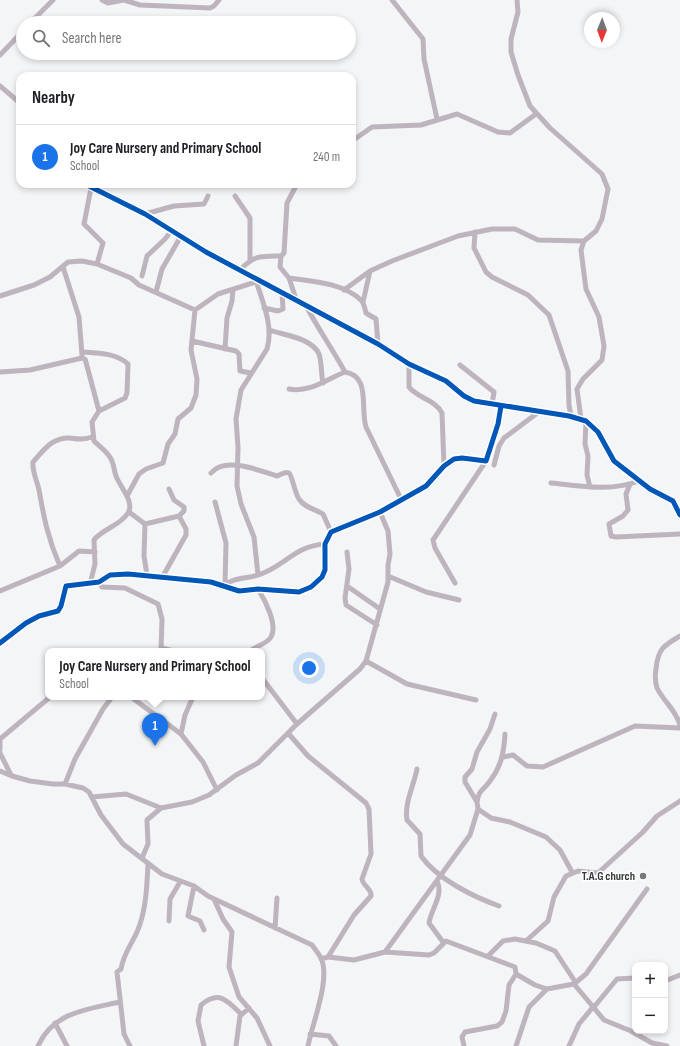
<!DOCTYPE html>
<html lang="en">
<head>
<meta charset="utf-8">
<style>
  :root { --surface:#fff; --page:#f2f2f2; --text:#202124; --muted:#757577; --line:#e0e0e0; --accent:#1a73e8 }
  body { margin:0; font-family:"Sofia Sans Condensed",sans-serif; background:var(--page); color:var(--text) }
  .controls { position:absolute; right:12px; bottom:12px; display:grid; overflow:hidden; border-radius:8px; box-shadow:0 2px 6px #0003 }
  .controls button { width:36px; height:36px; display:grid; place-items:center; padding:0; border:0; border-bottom:1px solid var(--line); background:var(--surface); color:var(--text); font:20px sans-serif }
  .compass { position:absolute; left:584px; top:12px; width:36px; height:36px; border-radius:50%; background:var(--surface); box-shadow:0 2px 6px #0003; rotate:181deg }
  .you { position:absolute; left:309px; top:668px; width:14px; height:14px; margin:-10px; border:3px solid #fff; border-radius:50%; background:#1a73e8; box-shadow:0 0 0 6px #1a73e833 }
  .badge { display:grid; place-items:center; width:26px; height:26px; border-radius:50%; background:var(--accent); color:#fff; font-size:13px; font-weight:700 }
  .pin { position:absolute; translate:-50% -33px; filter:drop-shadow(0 1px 2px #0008) }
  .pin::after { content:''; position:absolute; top:21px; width:14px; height:12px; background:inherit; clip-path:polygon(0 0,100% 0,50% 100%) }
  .popup { position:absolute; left:45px; top:648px; width:220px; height:52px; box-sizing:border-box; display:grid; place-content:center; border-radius:8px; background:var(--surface); filter:drop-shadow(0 1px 3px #0005); font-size:13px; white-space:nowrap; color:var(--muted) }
  .popup b { font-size:15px; color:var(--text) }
  .popup::after { content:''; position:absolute; left:50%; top:100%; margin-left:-8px; border:8px solid transparent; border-top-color:var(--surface) }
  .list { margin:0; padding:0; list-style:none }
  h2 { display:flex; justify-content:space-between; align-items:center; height:52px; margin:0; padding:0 16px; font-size:17px }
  h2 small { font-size:13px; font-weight:400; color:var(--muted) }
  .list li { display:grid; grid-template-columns:26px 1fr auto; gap:12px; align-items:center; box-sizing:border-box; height:64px; padding:0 16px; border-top:1px solid var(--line) }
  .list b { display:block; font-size:15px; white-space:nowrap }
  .list p { margin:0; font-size:13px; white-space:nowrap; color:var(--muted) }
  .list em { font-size:13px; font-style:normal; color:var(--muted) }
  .icon { flex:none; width:22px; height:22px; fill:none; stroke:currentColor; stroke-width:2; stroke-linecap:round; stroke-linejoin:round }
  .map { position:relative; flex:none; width:680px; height:1046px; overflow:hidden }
  .search { position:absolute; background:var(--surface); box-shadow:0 2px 6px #0003; left:16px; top:16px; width:340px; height:44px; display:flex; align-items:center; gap:10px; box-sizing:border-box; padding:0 14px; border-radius:22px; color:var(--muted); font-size:15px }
  .panel { position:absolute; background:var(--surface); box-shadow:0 2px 6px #0003; left:16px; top:72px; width:340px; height:116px; border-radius:12px }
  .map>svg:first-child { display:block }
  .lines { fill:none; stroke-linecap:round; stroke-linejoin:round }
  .minor { stroke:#beb4bd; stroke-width:5 }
  .cycleway-casing { stroke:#fff; stroke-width:8 }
  .cycleway { stroke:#0057b8; stroke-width:5 }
  .poi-dot { fill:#78797b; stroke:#fff; stroke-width:1.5 }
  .labels { text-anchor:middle; stroke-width:3; stroke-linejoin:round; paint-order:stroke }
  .poi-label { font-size:12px; font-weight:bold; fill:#353638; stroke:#fff; text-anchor:end }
</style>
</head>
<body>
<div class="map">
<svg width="680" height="1046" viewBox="0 0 680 1046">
  <rect width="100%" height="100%" fill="#f3f5f7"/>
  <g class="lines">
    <path class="minor" d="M102,0L108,3L124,0L140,5L210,8L214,6L219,0
      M392,0L423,39L424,59L437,119
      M517,0L518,12L511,39V52L518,75L530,106L550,128L602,174L608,189L602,219L596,231L584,241L581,250L586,289L599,317L604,346L602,360L583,379L577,389L581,419
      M30,23L53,0
      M0,55L23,31
      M0,86L20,103
      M352,141L372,127L421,125L457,114L498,132L510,133L536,114
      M85,184L145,214L206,252L378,344L409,364L446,381L464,396L474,401L569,416L586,421L598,432L614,461L650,489L673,501L680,515
      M91,188L84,224L103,243L97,264
      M235,196L250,218V260
      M145,214L174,206L204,204L208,196
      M475,232L474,248L486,272L492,277L528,295L549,315L568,371L569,405L571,417
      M281,256L280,267L289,278L296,299
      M63,267L79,317L82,355
      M240,270C254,255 261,256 281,256L284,253L287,203L297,184
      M142,276L147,256L165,239L172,230
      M255,278C262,300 274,326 267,349L241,390L236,419L238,447L237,486L241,504L254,537L258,575
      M289,278C312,281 344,283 362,301C364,304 365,309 366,313L376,319L378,344
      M344,290L370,271L392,261L458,236L492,229H515L538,240L584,241
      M156,292L162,269L181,236
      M0,296L34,285L50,277L68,262L82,261L97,264L131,278L139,285L195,310
      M363,302L370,271
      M305,304C317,327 332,348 345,372
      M264,308L278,311L283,309L282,292
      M269,330C284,335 312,338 319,354C322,363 321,374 323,383
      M192,341L236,351L239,354L240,371L251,373
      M225,349L227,318L232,301L233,289
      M82,352C98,353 116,353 128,364L127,393L125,398L99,411L92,422L94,441C100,447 107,451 111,459C114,464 114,471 116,476C120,487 135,502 128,513C120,526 102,529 94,540L95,564L90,584
      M409,364V387C417,398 436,400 442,413L444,466
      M460,365L494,392L492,404
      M0,372L30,370L82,358L85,359L87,366L99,411
      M289,389C310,393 327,379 345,372C371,376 360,408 366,427L401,499
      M586,421L585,444L588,456L587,475L590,487
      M494,465L499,446L504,438L540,411
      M211,473C225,456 261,471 277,476C281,475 285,471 289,473C292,475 295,494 299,499C305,508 315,509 323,514L331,532
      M551,483C581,486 610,492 639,481
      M630,484L626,494L628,510L623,516L609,524L611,536L616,537L680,534
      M127,496L139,474L146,469L163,463L168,444L175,434L178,419L191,408L196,395L197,379L191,350L195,310L218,294L256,282
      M215,502L226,543L225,585
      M129,512L145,524L144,556L147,575
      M145,524L179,516L184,511V507L174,500L169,489
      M347,552L349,569L345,598L346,605L377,625
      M60,566C48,539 44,518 39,490C37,480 32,472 33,462C44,450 52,437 70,438C78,439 84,440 92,437
      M163,576L186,535V529L179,516
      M388,576L426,592L459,600
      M99,582L102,587L125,588L158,604L162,619L161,651
      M455,583L435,548L433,540L486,461
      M223,586C234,577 246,579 258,575C285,567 293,546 325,544
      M347,586L380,609
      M0,591L60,566L79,551L95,552
      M680,636C663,646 658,649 656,669C655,675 655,682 657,688C664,702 676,710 680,725
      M0,643L26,623L39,616L58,611L61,606L66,586L99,582L110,575L128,574L211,582L239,591L258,589L299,592L311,587L322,577L325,570V544L331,532L380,512L426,486L444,466L454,459L462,458L486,461L498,424L501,406
      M161,648L174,651
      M250,651C255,647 268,643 271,637C278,625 265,600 258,589
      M366,661L407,684L476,700
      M262,678L297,724
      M131,697L181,734
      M193,697L185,715L181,734L203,762L217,790
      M288,733L308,756L366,803L369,809L371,854L362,879C363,886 372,889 371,896L354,915L328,957
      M0,739L50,697
      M0,739V750
      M0,753L11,775
      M503,757L513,755L527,766L543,767L635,726L680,728
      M417,769C414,785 404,804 407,820L420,834L421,856C437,879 474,897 499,906
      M0,771L12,776L30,781L53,784H65L83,788L89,792L101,815L123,844L162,874L194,886L208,896L312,945C315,949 318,953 321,958C331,979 312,1024 308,1046
      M65,784L75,759L103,709L112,697
      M92,797L126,794L161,808L192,802L209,795L236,775L258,763L297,724L360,669L366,661L388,582V565L390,554L388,531L380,512
      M477,802C479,789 483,791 490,781C501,767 504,752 505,734
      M478,809L491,818L510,822L546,837L560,850L572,872
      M142,858L148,844L147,820L161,808
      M437,881C444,895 431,909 429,923L443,942
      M194,886L188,916L200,921L204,930
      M214,899L223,919L232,932L229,967L239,997L257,1018L270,1046
      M169,921L170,899L180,882
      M275,928L277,898
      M526,941L548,921L554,897L566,876L578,871L598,873L643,832L657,816L680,801
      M385,952L470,835L478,809L477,802L465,782V777L472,769L477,752L490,729L495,714
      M488,956L503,941L515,939L536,943L555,951L576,983
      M321,959L328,957L354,960L385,952L429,955L434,953L446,941L515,967L516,974L509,985L506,1011L502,1022L497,1026L465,1032L462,1037L464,1046
      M516,974L535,985L547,989L574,984L586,974L647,889
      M665,981L680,975
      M574,984L604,1020L631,1031L652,1043L667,1046
      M594,1007L617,979L635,978
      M55,1023L67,1046
      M310,1034L329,1036L336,1046
      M38,1046C53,1012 88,1009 120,1002
      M130,1046L124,1034L117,972L121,969C123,955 131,945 137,932C146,912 147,886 148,864
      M204,1046L198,1021L201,1005C219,990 227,1000 241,1014
      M236,1046L240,1016L249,1008
      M516,1046L529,1007L547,989
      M569,1046L579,1024L593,1007"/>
    <defs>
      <path id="cycleway" d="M85,184L145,214L206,252L378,344L409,364L446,381L464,396L474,401L569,416L586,421L598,432L614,461L650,489L673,501L680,515
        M0,643L26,623L39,616L58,611L61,606L66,586L99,582L110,575L128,574L211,582L239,591L258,589L299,592L311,587L322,577L325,570V544L331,532L380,512L426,486L444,466L454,459L462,458L486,461L498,424L501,406"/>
    </defs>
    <use href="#cycleway" class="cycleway-casing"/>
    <use href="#cycleway" class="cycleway"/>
  </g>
  <circle class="poi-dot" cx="643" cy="876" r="4"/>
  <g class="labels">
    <g class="poi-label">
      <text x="635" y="880">T.A.G church</text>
    </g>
  </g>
</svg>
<div class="controls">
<button>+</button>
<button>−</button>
</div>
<svg class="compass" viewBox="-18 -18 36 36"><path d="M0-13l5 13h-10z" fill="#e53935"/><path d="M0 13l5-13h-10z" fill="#757577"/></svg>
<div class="you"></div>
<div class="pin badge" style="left:155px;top:746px">1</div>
<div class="popup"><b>Joy Care Nursery and Primary School</b>School</div>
<div class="search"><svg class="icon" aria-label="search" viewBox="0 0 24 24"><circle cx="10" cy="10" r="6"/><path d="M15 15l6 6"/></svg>Search here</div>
<section class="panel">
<h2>Nearby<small></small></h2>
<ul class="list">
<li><span class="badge">1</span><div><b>Joy Care Nursery and Primary School</b><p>School</p></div><em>240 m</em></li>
</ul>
</section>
</div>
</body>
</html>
